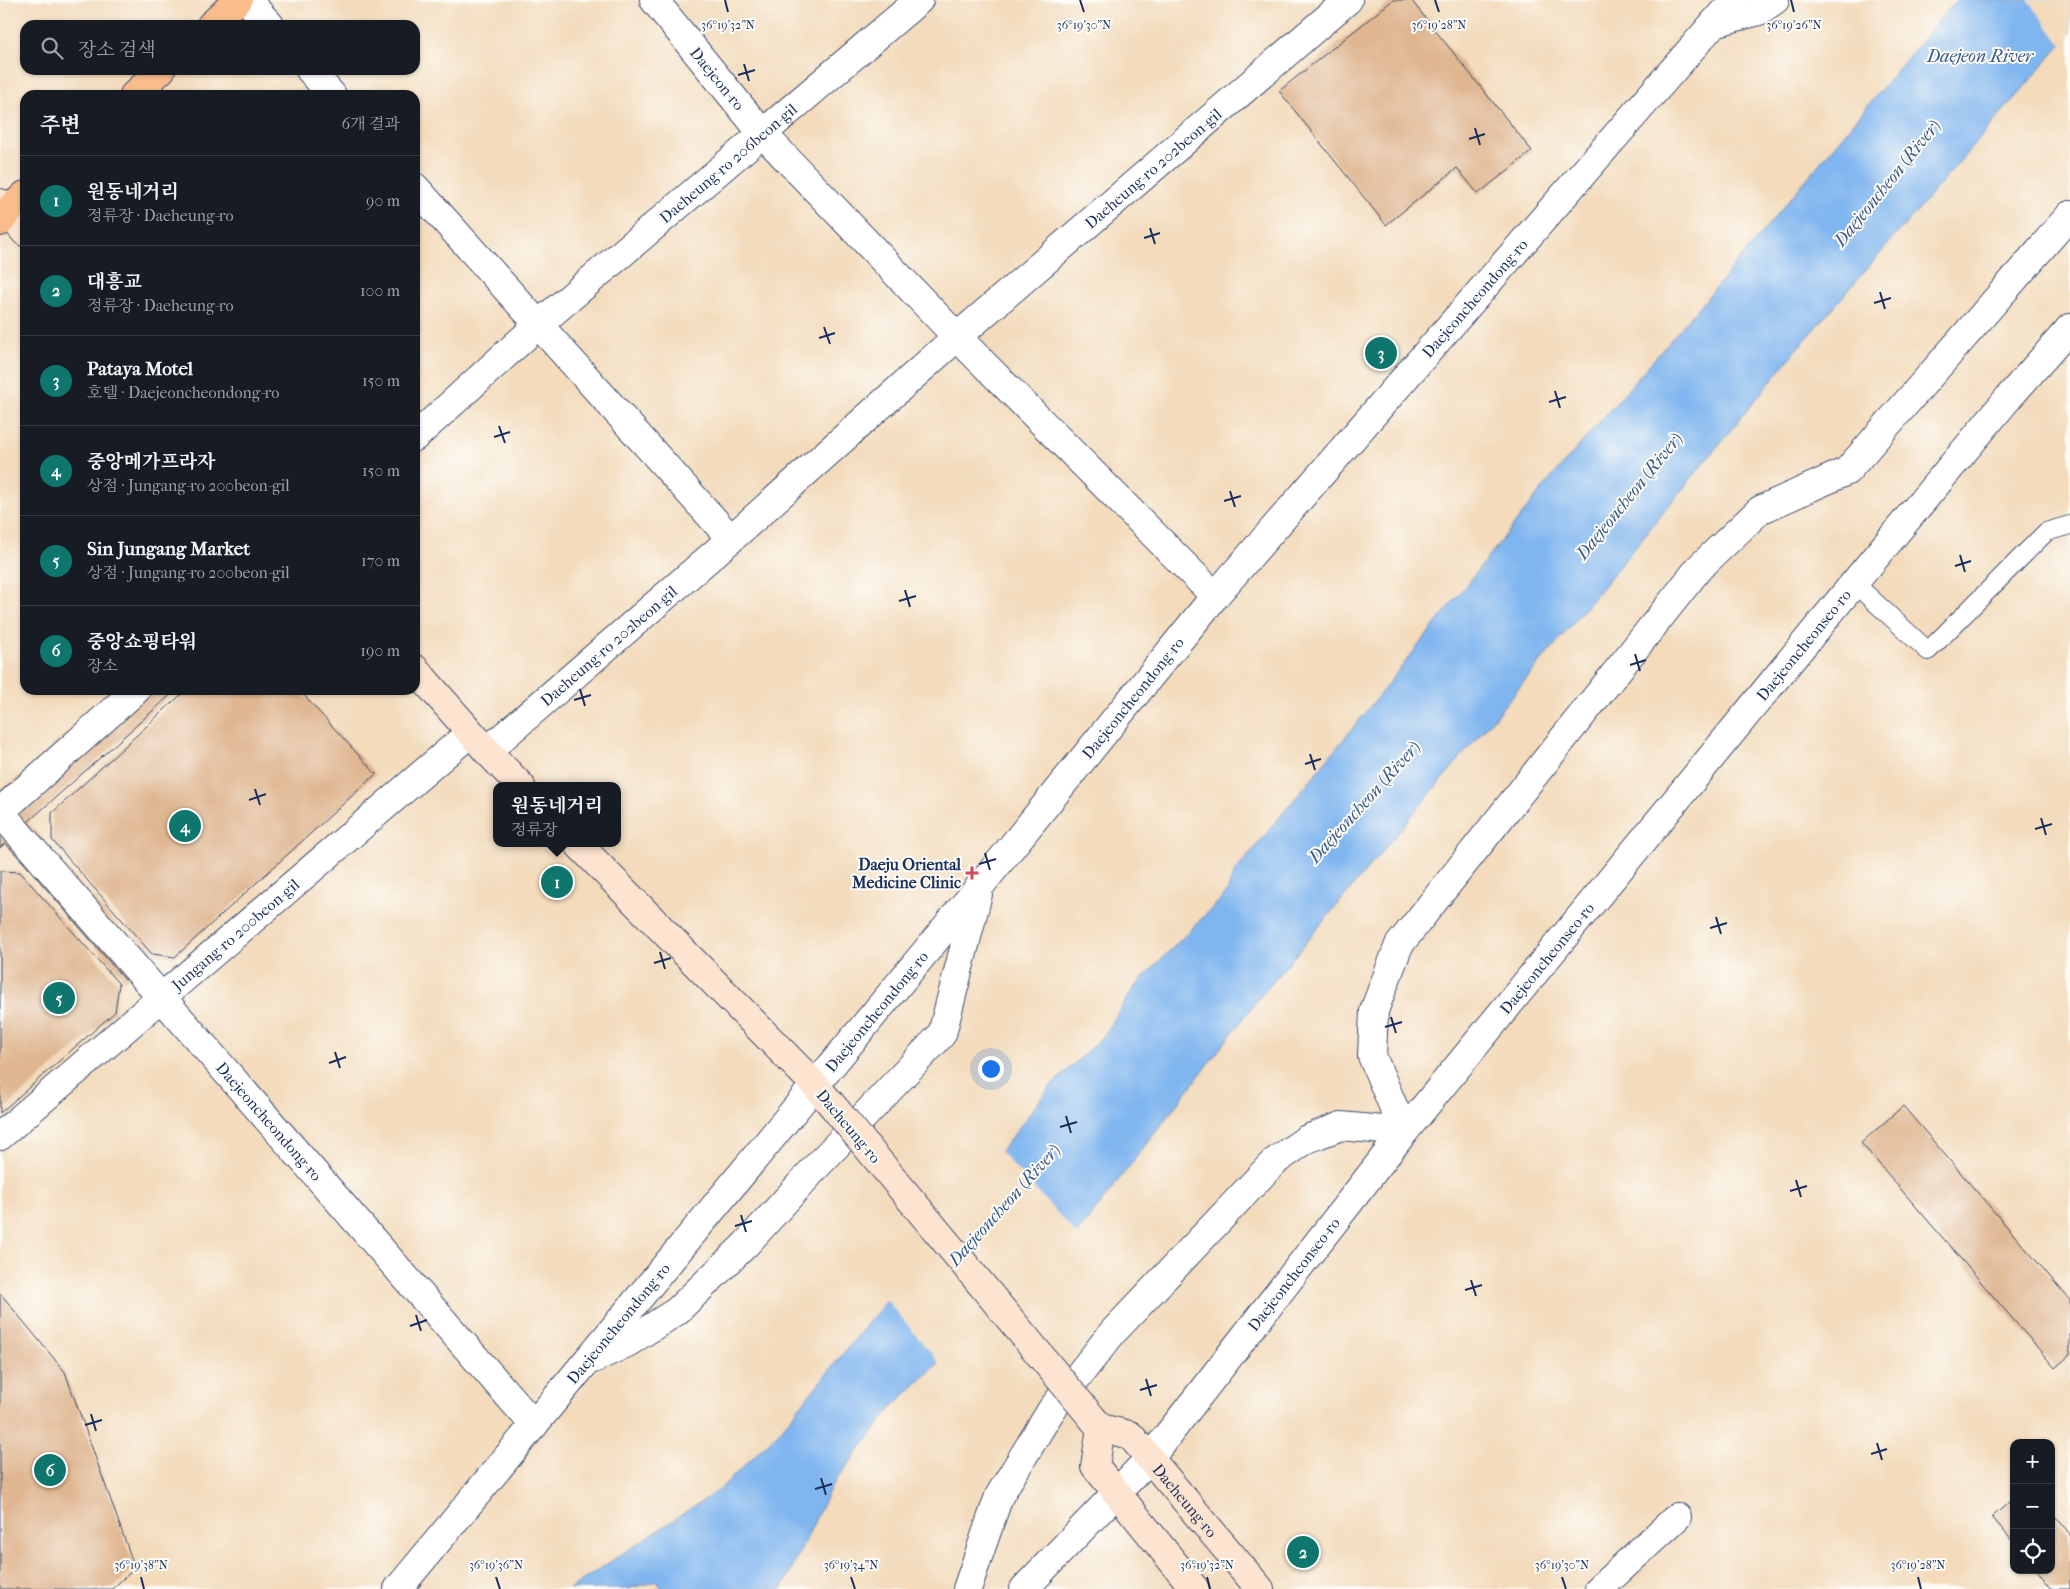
<!DOCTYPE html>
<html lang="ko">
<head>
<meta charset="utf-8">
<style>
  :root { --surface:#171b24; --page:#242831; --text:#f1f3f6; --muted:#9ea1a6; --line:#363941; --accent:#0f766e }
  body { margin:0; font-family:"IM FELL French Canon","Noto Serif KR",serif; background:var(--page); color:var(--text) }
  .controls { position:absolute; right:15px; bottom:15px; display:grid; overflow:hidden; border-radius:10px; box-shadow:0 1px 4px #0004 }
  .controls button { width:45px; height:45px; display:grid; place-items:center; padding:0; border:0; border-bottom:1px solid var(--line); background:var(--surface); color:var(--text); font:25px sans-serif }
  .you { position:absolute; left:990px; top:1068px; width:18px; height:18px; margin:-12px; border:4px solid #fff; border-radius:50%; background:#1a73e8; box-shadow:0 0 0 8px #1a73e833 }
  .badge { display:grid; place-items:center; width:32px; height:32px; border-radius:50%; background:var(--accent); color:#fff; font-size:16px; font-weight:700 }
  .pin { position:absolute; translate:-50% -50%; border:2px solid #fff; box-shadow:0 1px 5px #0006 }
  .popup { position:absolute; left:493px; top:782px; width:128px; height:65px; box-sizing:border-box; display:grid; place-content:center; border-radius:10px; background:var(--surface); filter:drop-shadow(0 1px 4px #0005); font-size:16px; white-space:nowrap; color:var(--muted) }
  .popup b { font-size:19px; color:var(--text) }
  .popup::after { content:''; position:absolute; left:50%; top:100%; margin-left:-10px; border:10px solid transparent; border-top-color:var(--surface) }
  .list { margin:0; padding:0; list-style:none }
  h2 { display:flex; justify-content:space-between; align-items:center; height:65px; margin:0; padding:0 20px; font-size:21px }
  h2 small { font-size:16px; font-weight:400; color:var(--muted) }
  .list li { display:grid; grid-template-columns:32px 1fr auto; gap:15px; align-items:center; box-sizing:border-box; height:90px; padding:0 20px; border-top:1px solid var(--line) }
  .list b { display:block; font-size:19px; white-space:nowrap }
  .list p { margin:0; font-size:16px; white-space:nowrap; color:var(--muted) }
  .list em { font-size:16px; font-style:normal; color:var(--muted) }
  .icon { flex:none; width:28px; height:28px; fill:none; stroke:currentColor; stroke-width:2; stroke-linecap:round; stroke-linejoin:round }
  .map { position:relative; flex:none; width:2070px; height:1589px; overflow:hidden }
  .search { position:absolute; background:var(--surface); box-shadow:0 1px 4px #0004; left:20px; top:20px; width:400px; height:55px; display:flex; align-items:center; gap:12px; box-sizing:border-box; padding:0 18px; border-radius:15px; color:var(--muted); font-size:19px }
  .panel { position:absolute; background:var(--surface); box-shadow:0 1px 4px #0004; left:20px; top:90px; width:400px; height:605px; border-radius:15px }
  .map>svg:first-child { display:block }
  .water { fill:#80b6ef; stroke:#4e72a6 }
  .pier { fill:#f3dbbc }
  .building { fill:#dfb690 }
  .lines { fill:none; stroke-linecap:round; stroke-linejoin:round }
  .service-casing { stroke:#3b496c; stroke-width:20 }
  .minor-casing { stroke:#3b496c; stroke-width:30 }
  .secondary-casing { stroke:#3b496c; stroke-width:30 }
  .primary-casing { stroke:#3b496c; stroke-width:30 }
  .service { stroke:#fff; stroke-width:18 }
  .minor { stroke:#fff; stroke-width:28 }
  .secondary { stroke:#fde4d0; stroke-width:28 }
  .primary { stroke:#f9bc8a; stroke-width:28 }
  .secondary-bridge-casing { stroke:#3b496c; stroke-width:30; stroke-linecap:butt }
  .secondary-bridge { stroke:#fde4d0; stroke-width:28 }
  .ticks { fill:none; stroke:#1b2f5e; stroke-width:2 }
  .poi-dot { fill:#d1495b; stroke:#fdfcf7; stroke-width:2 }
  .labels { text-anchor:middle; stroke-width:4; stroke-linejoin:round; paint-order:stroke }
  .street-label { font-size:16px; fill:#1b2f5e; stroke:#fdfcf7 }
  .poi-label { font-size:16px; font-weight:bold; fill:#1b2f5e; stroke:#fdfcf7; text-anchor:end }
  .water-label { font-size:18px; font-style:italic; fill:#39588a; stroke:#fdfcf7 }
  .ticks-label { font-size:12px; text-anchor:middle; fill:#1b2f5e; stroke:#fdfcf7; stroke-width:4; stroke-linejoin:round; paint-order:stroke }
</style>
</head>
<body>
<div class="map">
<svg width="2070" height="1589" viewBox="0 0 2070 1589">
  <rect width="100%" height="100%" fill="#fdfcf7"/>
  <filter id="ink" filterUnits="userSpaceOnUse"><feTurbulence type="fractalNoise" baseFrequency=".02" numOctaves="2"/><feDisplacementMap in="SourceGraphic" scale="10" xChannelSelector="R" yChannelSelector="G"/><feConvolveMatrix kernelMatrix="1 2 1 2 8 2 1 2 1" color-interpolation-filters="sRGB"/></filter>
  <filter id="wash" filterUnits="userSpaceOnUse"><feTurbulence type="fractalNoise" baseFrequency=".0096" numOctaves="4" result="noise"/><feDisplacementMap in="SourceGraphic" scale="20" xChannelSelector="R" yChannelSelector="G"/><feGaussianBlur stdDeviation="1.12" result="paint"/><feColorMatrix in="noise" values="0 0 0 0 0 0 0 0 0 0 0 0 0 0 0 0 0 1.4 0 .05"/><feComposite in="paint" operator="in"/></filter>
  <g filter="url(#wash)">
    <rect width="100%" height="100%" fill="#f3dbbc"/>
    <path class="water" d="M1956,0H2070V34L1794,353L1549,652L1256,1002L1077,1234L893,1406L831,1487L782,1589H662L657,1581L628,1589H569L719,1490L779,1432L896,1289L1050,1087L1105,1034L1136,985L1226,894L1234,873L1361,718L1547,483L1724,278Z"/>
    <path class="pier" d="M2028,0H2070V38L2063,47Z
      M999,1150L1078,1236L941,1365L885,1298Z"/>
    <g id="blocks">
      <path class="building" d="M1393,0H1411L1532,151L1478,194L1457,168L1386,225L1279,91Z
        M116,690H176L28,822L146,961L125,980L23,862L5,843L0,848V792Z
        M186,690H299L376,774L175,957L152,954L52,840V813Z
        M0,871L20,872L119,984L115,1012L0,1113Z
        M1903,1106L2070,1300V1355L2055,1368L1861,1143Z
        M0,1293L65,1372L135,1568L112,1589H0Z
        M2014,1498V1543L1992,1517Z
        M2051,1511L2070,1534V1589H2052L2037,1570H2051Z"/>
    </g>
  </g>
  <g filter="url(#ink)">
    <use href="#blocks" fill-opacity="0" stroke="#3b496c" stroke-width="1"/>
    <g class="lines">
      <defs>
        <path id="service" d="M1854,583L1928,651L2046,532L2070,525"/>
        <g id="minor">
          <path d="M247,0L270,25"/>
          <path id="s1" d="M654,0L762,133L957,337L1215,596"/>
          <path d="M1714,23L1759,11L1775,0"/>
          <path d="M310,70L332,95"/>
          <path d="M415,187L731,539"/>
          <path id="s2" d="M415,437L538,325L919,0"/>
          <path id="s3" d="M487,751L731,539L957,337L1348,0"/>
          <path id="s4" d="M0,812L534,1425"/>
          <path d="M0,812L136,690"/>
          <path id="s5" d="M0,1136L470,733"/>
          <path d="M593,1359L629,1342L677,1311L746,1244L815,1168L942,1034L978,894"/>
          <path id="s6" d="M398,1589L980,886L1215,596L1734,0"/>
          <path d="M967,1589L999,1496L1052,1409L1113,1332L1274,1162L1307,1139L1341,1126L1404,1132L1372,1056L1374,1011L1399,945L1699,568L1760,510L1847,471L2070,215"/>
          <path id="s7" d="M1024,1589L1150,1458L1404,1132L1854,583L2010,396L2070,328"/>
          <path d="M1599,1589L1677,1517"/>
        </g>
        <g id="secondary">
          <path d="M0,203L25,232"/>
          <path d="M415,669L487,751L521,786"/>
          <path d="M577,843L815,1085L837,1111"/>
          <path id="s8" d="M1094,1420L1101,1428L1130,1435L1260,1589"/>
          <path d="M1101,1428L1095,1466L1195,1589"/>
        </g>
        <path id="primary" d="M211,25L238,0
          M134,95L161,70
          M0,222L7,212L25,195"/>
      </defs>
      <use href="#service" class="service-casing"/>
      <use href="#minor" class="minor-casing"/>
      <use href="#secondary" class="secondary-casing"/>
      <use href="#primary" class="primary-casing"/>
      <use href="#service" class="service"/>
      <use href="#minor" class="minor"/>
      <use href="#secondary" class="secondary"/>
      <use href="#primary" class="primary"/>
      <defs>
        <path id="secondary-bridge" d="M837,1111L1094,1420"/>
      </defs>
      <use href="#secondary-bridge" class="secondary-bridge-casing"/>
      <use href="#secondary-bridge" class="secondary-bridge"/>
    </g>
  </g>
  <path class="ticks" d="M725,0L728,12M1080,0L1084,12M1435,0L1439,12M1791,0L1794,12M744,64L749,81M738,75L755,70M1475,128L1480,145M1469,139L1485,134M1150,228L1155,244M1144,238L1160,233M1880,292L1885,309M1874,303L1891,298M824,327L830,344M819,338L835,333M1555,391L1560,408M1549,402L1566,397M499,426L505,443M494,437L510,432M1230,491L1235,507M1224,501L1241,496M1960,555L1965,572M1955,566L1971,561M905,590L910,607M899,601L916,596M1635,654L1640,671M1630,665L1646,660M580,689L585,706M574,700L591,695M1310,754L1315,770M1305,764L1321,759M255,789L260,805M249,800L266,794M2041,818L2046,835M2035,829L2052,824M985,853L990,870M979,864L996,859M1716,917L1721,934M1710,928L1727,923M660,952L665,969M654,963L671,958M1391,1017L1396,1033M1385,1027L1402,1022M335,1052L340,1068M329,1063L346,1057M1066,1116L1071,1133M1060,1127L1077,1122M1796,1180L1801,1197M1790,1191L1807,1186M741,1215L746,1232M735,1226L752,1221M1471,1280L1476,1296M1465,1290L1482,1285M416,1315L421,1331M410,1326L427,1320M1146,1379L1151,1396M1140,1390L1157,1385M91,1414L96,1431M85,1425L102,1420M1877,1443L1882,1460M1871,1454L1887,1449M821,1478L826,1495M815,1489L832,1484M141,1577L144,1589M496,1577L500,1589M851,1577L855,1589M1207,1577L1210,1589M1562,1577L1566,1589M1918,1577L1921,1589"/>
  <path class="poi-dot" d="M969.5 865.5h5v5h5v5h-5v5h-5v-5h-5v-5h5z"/>
  <g class="labels">
    <g class="street-label">
      <text dy="6" stroke="none"><textPath href="#s1" startOffset="101">Daejeon-ro</textPath></text>
      <text dy="6" stroke="none"><textPath href="#s2" startOffset="416">Daeheung-ro 206beon-gil</textPath></text>
      <text dy="6" stroke="none"><textPath href="#s3" startOffset="885">Daeheung-ro 202beon-gil</textPath></text>
      <text dy="6" stroke="none"><textPath href="#s6" startOffset="1681">Daejeoncheondong-ro</textPath></text>
      <text dy="6" stroke="none"><textPath href="#s3" startOffset="161">Daeheung-ro 202beon-gil</textPath></text>
      <text dy="6" stroke="none"><textPath href="#s7" startOffset="1225">Daejeoncheonseo-ro</textPath></text>
      <text dy="6" stroke="none"><textPath href="#s6" startOffset="1155">Daejeoncheondong-ro</textPath></text>
      <text dy="6" stroke="none"><textPath href="#s5" startOffset="310">Jungang-ro 200beon-gil</textPath></text>
      <text dy="6" stroke="none"><textPath href="#s7" startOffset="820">Daejeoncheonseo-ro</textPath></text>
      <text dy="6" stroke="none"><textPath href="#s6" startOffset="750">Daejeoncheondong-ro</textPath></text>
      <text dy="6" stroke="none"><textPath href="#s4" startOffset="410">Daejeoncheondong-ro</textPath></text>
      <text transform="translate(849 1126) rotate(50)" y="6">Daeheung-ro</text>
      <text dy="6" stroke="none"><textPath href="#s7" startOffset="415">Daejeoncheonseo-ro</textPath></text>
      <text dy="6" stroke="none"><textPath href="#s6" startOffset="345">Daejeoncheondong-ro</textPath></text>
      <text dy="6" stroke="none"><textPath href="#s8" startOffset="126">Daeheung-ro</textPath></text>
    </g>
    <g class="poi-label">
      <text x="961" y="870">Daeju Oriental<tspan x="961" dy="18">Medicine Clinic</tspan></text>
    </g>
    <g class="water-label">
      <text x="1980" y="62">Daejeon River</text>
      <text transform="translate(1887 183) rotate(-51)" y="6">Daejeoncheon (River)</text>
      <text transform="translate(1629 496) rotate(-51)" y="6">Daejeoncheon (River)</text>
      <text transform="translate(1364 802) rotate(-48)" y="6">Daejeoncheon (River)</text>
      <text transform="translate(1004 1205) rotate(-48)" y="6">Daejeoncheon (River)</text>
    </g>
  </g>
  <g class="ticks-label">
    <text x="728" y="29">36°19'32"N</text>
    <text x="1084" y="29">36°19'30"N</text>
    <text x="1439" y="29">36°19'28"N</text>
    <text x="1794" y="29">36°19'26"N</text>
    <text x="141" y="1569">36°19'38"N</text>
    <text x="496" y="1569">36°19'36"N</text>
    <text x="851" y="1569">36°19'34"N</text>
    <text x="1207" y="1569">36°19'32"N</text>
    <text x="1562" y="1569">36°19'30"N</text>
    <text x="1918" y="1569">36°19'28"N</text>
  </g>
</svg>
<div class="controls">
<button>+</button>
<button>−</button>
<button><svg class="icon" aria-label="locate" viewBox="0 0 24 24"><circle cx="12" cy="12" r="6"/><path d="M12 2v4M12 18v4M2 12h4M18 12h4"/></svg></button>
</div>
<div class="you"></div>
<div class="pin badge" style="left:557px;top:882px">1</div>
<div class="popup"><b>원동네거리</b>정류장</div>
<div class="pin badge" style="left:1303px;top:1552px">2</div>
<div class="pin badge" style="left:1381px;top:353px">3</div>
<div class="pin badge" style="left:185px;top:826px">4</div>
<div class="pin badge" style="left:59px;top:998px">5</div>
<div class="pin badge" style="left:50px;top:1470px">6</div>
<div class="search"><svg class="icon" aria-label="search" viewBox="0 0 24 24"><circle cx="10" cy="10" r="6"/><path d="M15 15l6 6"/></svg>장소 검색</div>
<section class="panel">
<h2>주변<small>6개 결과</small></h2>
<ul class="list">
<li><span class="badge">1</span><div><b>원동네거리</b><p>정류장 · Daeheung-ro</p></div><em>90 m</em></li>
<li><span class="badge">2</span><div><b>대흥교</b><p>정류장 · Daeheung-ro</p></div><em>100 m</em></li>
<li><span class="badge">3</span><div><b>Pataya Motel</b><p>호텔 · Daejeoncheondong-ro</p></div><em>150 m</em></li>
<li><span class="badge">4</span><div><b>중앙메가프라자</b><p>상점 · Jungang-ro 200beon-gil</p></div><em>150 m</em></li>
<li><span class="badge">5</span><div><b>Sin Jungang Market</b><p>상점 · Jungang-ro 200beon-gil</p></div><em>170 m</em></li>
<li><span class="badge">6</span><div><b>중앙쇼핑타워</b><p>장소</p></div><em>190 m</em></li>
</ul>
</section>
</div>
</body>
</html>
